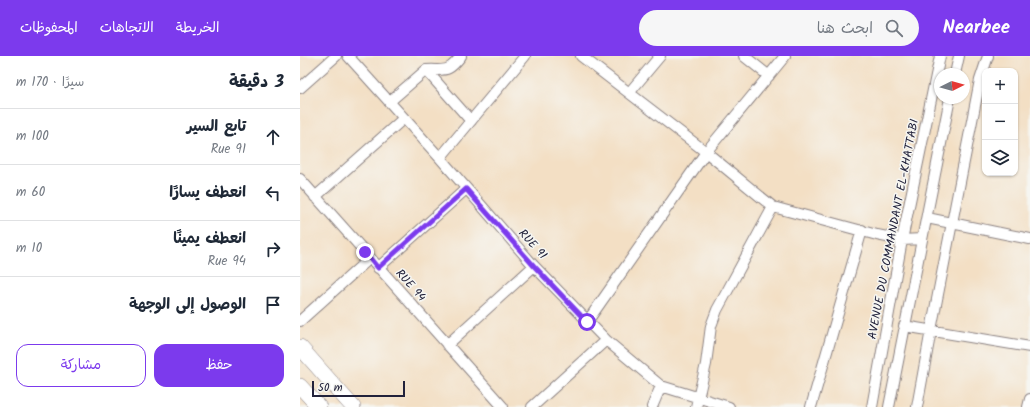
<!DOCTYPE html>
<html lang="ar">
<head>
<meta charset="utf-8">
<style>
  :root { --surface:#fff; --page:#f6f6f7; --text:#1f2937; --muted:#747a83; --line:#e0e1e3; --accent:#7c3aed }
  body { margin:0; font-family:Kalam,"Playpen Sans Arabic",sans-serif; background:var(--page); color:var(--text); direction:rtl }
  .controls { position:absolute; right:12px; top:12px; display:grid; overflow:hidden; border-radius:8px; box-shadow:0 1px 3px #0004 }
  .controls button { width:36px; height:36px; display:grid; place-items:center; padding:0; border:0; border-bottom:1px solid var(--line); background:var(--surface); color:var(--text); font:20px sans-serif }
  .compass { position:absolute; left:634px; top:12px; width:36px; height:36px; border-radius:50%; background:var(--surface); box-shadow:0 1px 3px #0004; rotate:85deg }
  .scale { position:absolute; left:12px; bottom:10px; width:93px; box-sizing:border-box; padding-left:4px; border:2px solid #22223b; border-top:0; font-size:11px; line-height:14px; white-space:nowrap; color:#22223b; -webkit-text-stroke:3px #f6f6f2; paint-order:stroke }
  .stop { position:absolute; width:12px; height:12px; margin:-9px; border:3px solid #7c3aed; border-radius:50%; background:#fff }
  .stop.end { background:#7c3aed; border-color:#fff; box-shadow:0 1px 4px #0008 }
  .list { margin:0; padding:0; list-style:none }
  h2 { display:flex; justify-content:space-between; align-items:center; height:52px; margin:0; padding:0 16px; font-size:17px }
  h2 small { font-size:13px; font-weight:400; color:var(--muted) }
  .list li { display:grid; grid-template-columns:26px 1fr auto; gap:12px; align-items:center; box-sizing:border-box; height:56px; padding:0 16px; border-top:1px solid var(--line) }
  .list b { display:block; font-size:15px; white-space:nowrap }
  .list p { margin:0; font-size:13px; white-space:nowrap; color:var(--muted) }
  .list em { font-size:13px; font-style:normal; color:var(--muted) }
  .actions { display:flex; gap:8px; padding:12px 16px }
  .actions a { flex:1; padding:9px 0; border:1px solid var(--accent); border-radius:12px; text-align:center; font-size:14px; color:var(--accent) }
  .actions .main { background:var(--accent); color:#fff }
  .icon { flex:none; width:22px; height:22px; fill:none; stroke:currentColor; stroke-width:2; stroke-linecap:round; stroke-linejoin:round }
  .map { position:relative; flex:none; width:730px; height:351px; overflow:hidden; direction:ltr }
  header { display:flex; align-items:center; gap:24px; box-sizing:border-box; height:56px; padding:0 20px; background:var(--accent); color:#fff }
  header strong { font-size:19px }
  nav { display:flex; gap:22px; margin-inline-start:auto; font-size:14px }
  .search { width:280px; height:36px; background:var(--page); display:flex; align-items:center; gap:10px; box-sizing:border-box; padding:0 14px; border-radius:22px; color:var(--muted); font-size:15px }
  main { display:flex }
  aside { flex:1; background:var(--surface) }
  .map>svg:first-child { display:block }
  .lines { fill:none; stroke-linecap:round; stroke-linejoin:round }
  .minor-casing { stroke:#8a8080; stroke-width:12 }
  .secondary-casing { stroke:#8a8080; stroke-width:16 }
  .minor { stroke:#fff; stroke-width:10 }
  .secondary { stroke:#fff; stroke-width:15 }
  .route { stroke:#7c3aed; stroke-width:5 }
  .labels { text-anchor:middle; stroke-width:3; stroke-linejoin:round; paint-order:stroke }
  .street-label { font-size:12px; fill:#22223b; stroke:#f6f6f2 }
</style>
</head>
<body>
<header>
<strong>Nearbee</strong>
<div class="search"><svg class="icon" aria-label="search" viewBox="0 0 24 24"><circle cx="10" cy="10" r="6"/><path d="M15 15l6 6"/></svg>ابحث هنا</div>
<nav><a>الخريطة</a><a>الاتجاهات</a><a>المحفوظات</a></nav>
</header>
<main>
<div class="map">
<svg width="730" height="351" viewBox="0 0 730 351">
  <rect width="100%" height="100%" fill="#f6f6f2"/>
  <filter id="ink" filterUnits="userSpaceOnUse"><feTurbulence type="fractalNoise" baseFrequency=".025" numOctaves="2"/><feDisplacementMap in="SourceGraphic" scale="8" xChannelSelector="R" yChannelSelector="G"/><feConvolveMatrix kernelMatrix="1 2 1 2 8 2 1 2 1" color-interpolation-filters="sRGB"/></filter>
  <filter id="wash" filterUnits="userSpaceOnUse"><feTurbulence type="fractalNoise" baseFrequency=".012" numOctaves="4" result="noise"/><feDisplacementMap in="SourceGraphic" scale="16" xChannelSelector="R" yChannelSelector="G"/><feGaussianBlur stdDeviation="0.9" result="paint"/><feColorMatrix in="noise" values="0 0 0 0 0 0 0 0 0 0 0 0 0 0 0 0 0 1.4 0 .05"/><feComposite in="paint" operator="in"/></filter>
  <g filter="url(#wash)">
    <rect width="100%" height="100%" fill="#f3dfc4"/>
  </g>
  <g filter="url(#ink)">
    <g class="lines">
      <defs>
        <path id="minor" d="M48,0L140,102L234,210L306,284L361,330L429,351
          M281,0L406,96L473,151L577,179L602,184L622,183
          M444,0L469,20
          M126,14L171,65
          M655,18L659,0
          M0,32L36,0
          M329,37L360,0
          M89,46L126,14C145,13 147,18 161,0
          M140,102L225,0
          M0,123L203,351
          M15,141L103,63
          M627,162L730,183
          M78,212L166,133
          M0,265L70,202
          M287,266L406,96L485,0
          M604,270L730,291
          M147,289L234,210
          M232,351L306,284
          M352,351L361,330
          M396,351L406,308L411,270L417,254L473,151
          M511,351L562,174
          M572,351L602,184L640,0
          M589,351L650,42
          M617,351L631,274L680,24L688,0
          M728,351L730,343"/>
        <path id="secondary" d="M0,291L53,351
          M0,330L19,351"/>
      </defs>
      <use href="#minor" class="minor-casing"/>
      <use href="#secondary" class="secondary-casing"/>
      <use href="#minor" class="minor"/>
      <use href="#secondary" class="secondary"/>
    </g>
  </g>
  <g class="lines" filter="url(#ink)">
    <path class="route" d="M65,196L78,212L166,133L234,210L287,266"/>
  </g>
  <g class="labels">
    <g class="street-label">
      <text transform="translate(593 173) rotate(-79)" y="4">AVENUE DU COMMANDANT EL-KHATTABI</text>
      <text transform="translate(233 188) rotate(48)" y="4">RUE 91</text>
      <text transform="translate(111 229) rotate(48)" y="4">RUE 94</text>
    </g>
  </g>
</svg>
<div class="controls">
<button>+</button>
<button>−</button>
<button><svg class="icon" aria-label="layers" viewBox="0 0 24 24"><path d="M12 4l9 5-9 5-9-5zM3 14l9 5 9-5"/></svg></button>
</div>
<svg class="compass" viewBox="-18 -18 36 36"><path d="M0-13l5 13h-10z" fill="#e53935"/><path d="M0 13l5-13h-10z" fill="#747a83"/></svg>
<div class="scale">50 m</div>
<div class="stop" style="left:287px;top:266px"></div>
<div class="stop end" style="left:65px;top:196px"></div>
</div>
<aside>
<h2>3 دقيقة<small>سيرًا · 170 m</small></h2>
<ul class="list">
<li><svg class="icon" aria-label="ahead" viewBox="0 0 24 24"><path d="M12 20V5M6 11l6-6 6 6"/></svg><div><b>تابع السير</b><p>Rue 91</p></div><em>100 m</em></li>
<li><svg class="icon" aria-label="left" viewBox="0 0 24 24"><path d="M17 20v-9H6M10 6l-5 5 5 5"/></svg><div><b>انعطف يسارًا</b></div><em>60 m</em></li>
<li><svg class="icon" aria-label="right" viewBox="0 0 24 24"><path d="M7 20v-9h11M14 6l5 5-5 5"/></svg><div><b>انعطف يمينًا</b><p>Rue 94</p></div><em>10 m</em></li>
<li><svg class="icon" aria-label="arrive" viewBox="0 0 24 24"><path d="M6 21V4h12l-3 4 3 4H6"/></svg><div><b>الوصول إلى الوجهة</b></div></li>
</ul>
<div class="actions"><a class="main">حفظ</a><a>مشاركة</a></div>
</aside>
</main>
</body>
</html>
